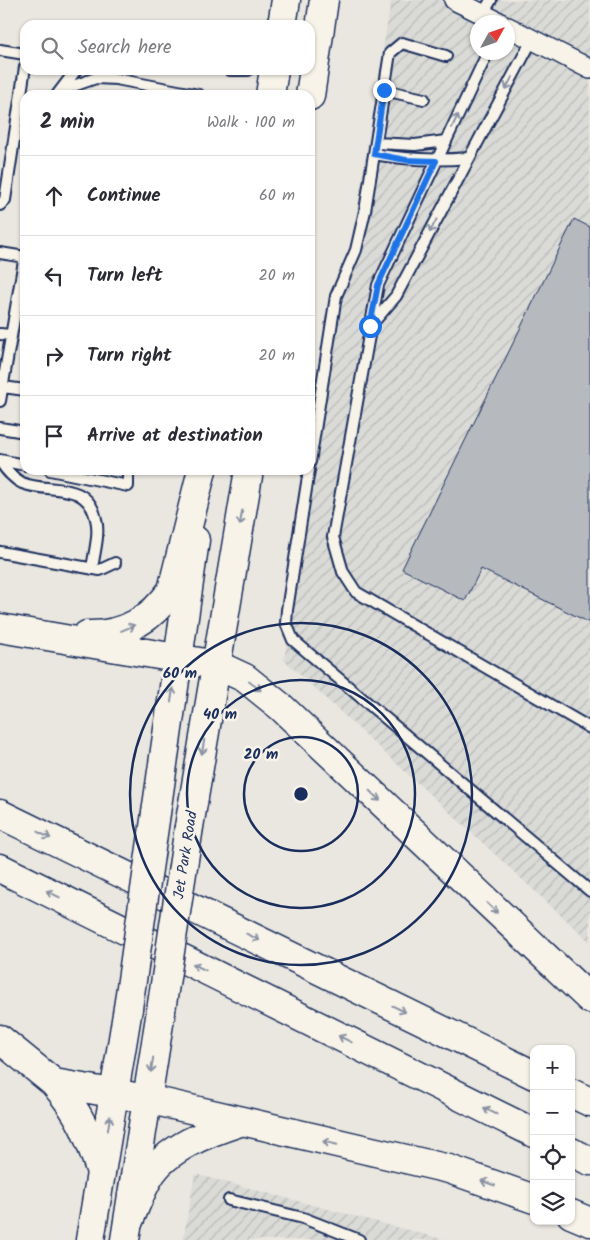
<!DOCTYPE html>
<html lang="en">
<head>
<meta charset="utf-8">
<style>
  :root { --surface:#fff; --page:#f7f7f7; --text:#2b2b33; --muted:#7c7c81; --line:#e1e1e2 }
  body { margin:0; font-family:Kalam,sans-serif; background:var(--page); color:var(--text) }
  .controls { position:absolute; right:15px; bottom:15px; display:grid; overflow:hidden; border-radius:10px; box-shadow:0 1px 4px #0004 }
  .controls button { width:45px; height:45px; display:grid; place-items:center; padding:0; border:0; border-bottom:1px solid var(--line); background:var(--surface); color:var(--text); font:25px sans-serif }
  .compass { position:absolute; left:470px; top:15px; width:45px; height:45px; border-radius:50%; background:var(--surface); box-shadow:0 1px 4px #0004; rotate:50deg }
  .stop { position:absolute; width:15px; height:15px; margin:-11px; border:4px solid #1a73e8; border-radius:50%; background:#fff }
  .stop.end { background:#1a73e8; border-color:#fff; box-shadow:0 1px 5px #0008 }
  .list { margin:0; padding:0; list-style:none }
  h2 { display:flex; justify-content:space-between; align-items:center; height:65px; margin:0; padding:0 20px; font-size:21px }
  h2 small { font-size:16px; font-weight:400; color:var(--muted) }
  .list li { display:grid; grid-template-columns:32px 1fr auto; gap:15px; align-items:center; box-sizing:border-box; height:80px; padding:0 20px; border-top:1px solid var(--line) }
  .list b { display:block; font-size:19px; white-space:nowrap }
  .list em { font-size:16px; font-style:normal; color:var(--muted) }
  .icon { flex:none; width:28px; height:28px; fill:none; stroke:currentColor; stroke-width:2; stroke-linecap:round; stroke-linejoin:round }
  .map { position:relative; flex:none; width:590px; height:1240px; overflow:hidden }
  .search { position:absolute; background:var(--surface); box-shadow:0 1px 4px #0004; left:20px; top:20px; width:295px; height:55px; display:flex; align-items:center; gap:12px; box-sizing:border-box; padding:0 18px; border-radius:15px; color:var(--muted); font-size:19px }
  .panel { position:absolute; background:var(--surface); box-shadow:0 1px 4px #0004; left:20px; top:90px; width:295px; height:385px; border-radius:15px }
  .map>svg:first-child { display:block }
  .industrial { fill:url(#industrial-furrows); fill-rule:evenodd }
  .building { fill:#b6babf; stroke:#1b2f5e }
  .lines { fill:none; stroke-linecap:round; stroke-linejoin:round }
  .service-casing { stroke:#1b2f5e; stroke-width:14 }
  .minor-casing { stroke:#1b2f5e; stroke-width:22 }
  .primary-casing { stroke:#1b2f5e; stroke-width:31 }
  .motorway-casing { stroke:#1b2f5e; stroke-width:31 }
  .service { stroke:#f7f3e8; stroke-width:10 }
  .minor { stroke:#f7f3e8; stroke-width:19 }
  .primary { stroke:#f7f3e8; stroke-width:28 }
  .motorway { stroke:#f7f3e8; stroke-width:28 }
  .primary-bridge-casing { stroke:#1b2f5e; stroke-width:31; stroke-linecap:butt }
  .primary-bridge { stroke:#f7f3e8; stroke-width:28 }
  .oneway { stroke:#8991a3 }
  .route { stroke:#1a73e8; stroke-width:6 }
  .ring { fill:none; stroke:#1b2f5e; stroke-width:2.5 }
  .labels { text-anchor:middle; stroke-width:5; stroke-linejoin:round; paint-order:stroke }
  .street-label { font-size:15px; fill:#1b2f5e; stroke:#f7f3e8 }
  .centre { fill:#1b2f5e; stroke:#f7f3e8; stroke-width:2.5 }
  .ring-label { font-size:15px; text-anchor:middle; font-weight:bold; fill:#1b2f5e; stroke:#f7f3e8; stroke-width:5; stroke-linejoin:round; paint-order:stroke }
</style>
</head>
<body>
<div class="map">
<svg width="590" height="1240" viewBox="0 0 590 1240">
  <defs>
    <pattern id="industrial-furrows" width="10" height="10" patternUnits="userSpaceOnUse" patternTransform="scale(1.25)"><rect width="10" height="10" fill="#dadad6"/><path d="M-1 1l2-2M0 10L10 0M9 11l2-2" fill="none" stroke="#babbba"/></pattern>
  </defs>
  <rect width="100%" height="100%" fill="#eae7e0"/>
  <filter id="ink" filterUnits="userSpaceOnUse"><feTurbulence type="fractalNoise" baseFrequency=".02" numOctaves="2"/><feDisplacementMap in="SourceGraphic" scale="10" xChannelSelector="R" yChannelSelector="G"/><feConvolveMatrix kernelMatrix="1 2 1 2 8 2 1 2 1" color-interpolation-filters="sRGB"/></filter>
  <g filter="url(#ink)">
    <path class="industrial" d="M391,0H590V942L284,660ZM478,22H508V52H478Z
      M195,1174L446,1240H183Z"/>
    <path class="building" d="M574,219L590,227V623L481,569L465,601L402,569Z"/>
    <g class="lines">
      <defs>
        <path id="service" d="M483,14L491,0
          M0,50L25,54
          M488,52L378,285L333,537L343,572L356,592L590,728
          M230,70H248
          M62,90L96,78L116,79L199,95
          M384,90L424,99
          M57,95L76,70
          M376,143L415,145L446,141
          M374,154C407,160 436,161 469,158
          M0,205L5,200L25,67
          M0,253L25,257
          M371,325L396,296L532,40
          M0,334L11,335
          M3,387L25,390
          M0,401L25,255
          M0,428L25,432
          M0,460L25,465
          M0,461C6,470 12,478 22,483C48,494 87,479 96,519C100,534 94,553 92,569
          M310,462L336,296L356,250L365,211L390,53L402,43L446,56
          M50,470L128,486V470
          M309,470L287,610L286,623L293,640L590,891
          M0,552L100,570L115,563
          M229,1200L303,1218L359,1240"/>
        <path id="minor" d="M454,0L499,22
          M508,27L590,69"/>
        <path id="primary" d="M282,25L286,0
          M270,95L274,70
          M310,96L324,0
          M156,813L195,540
          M189,827L249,470
          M90,1240L128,1008
          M125,1240L160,1017"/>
        <path id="motorway" d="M0,628L217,665L245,678L281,707L590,999
          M87,635C124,636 151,620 172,590L202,470
          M0,814L534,1075
          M0,868L534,1133
          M0,1039L54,1083L147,1099L449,1169L534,1199
          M54,1083C81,1114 88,1135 101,1172
          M571,1093L590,1102
          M571,1152L590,1161
          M571,1214L590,1222
          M128,1223C135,1208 140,1192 149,1177C166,1148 209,1132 240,1122"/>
      </defs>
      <use href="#service" class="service-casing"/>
      <use href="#minor" class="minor-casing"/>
      <use href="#primary" class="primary-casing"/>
      <use href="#motorway" class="motorway-casing"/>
      <use href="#service" class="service"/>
      <use href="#minor" class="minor"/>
      <use href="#primary" class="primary"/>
      <use href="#motorway" class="motorway"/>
      <defs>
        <path id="primary-bridge" d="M128,1008L156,813
          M160,1017L189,827"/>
      </defs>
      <use href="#primary-bridge" class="primary-bridge-casing"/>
      <use href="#primary-bridge" class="primary-bridge"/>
    </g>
    <defs><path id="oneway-shaft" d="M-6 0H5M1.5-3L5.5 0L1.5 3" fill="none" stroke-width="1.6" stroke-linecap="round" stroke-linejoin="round" transform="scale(1.25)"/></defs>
    <g class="oneway">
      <use href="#oneway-shaft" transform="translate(509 83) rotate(118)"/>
      <use href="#oneway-shaft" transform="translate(455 121) rotate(-65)"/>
      <use href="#oneway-shaft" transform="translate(433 226) rotate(118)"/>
      <use href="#oneway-shaft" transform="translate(241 518) rotate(99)"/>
      <use href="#oneway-shaft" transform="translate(128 628) rotate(-23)"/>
      <use href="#oneway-shaft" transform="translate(255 686) rotate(37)"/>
      <use href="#oneway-shaft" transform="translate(172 695) rotate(-82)"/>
      <use href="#oneway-shaft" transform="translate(203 747) rotate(100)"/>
      <use href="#oneway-shaft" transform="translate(375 796) rotate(44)"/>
      <use href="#oneway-shaft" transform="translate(44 835) rotate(26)"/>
      <use href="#oneway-shaft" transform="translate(53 894) rotate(-154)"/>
      <use href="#oneway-shaft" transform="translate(492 908) rotate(44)"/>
      <use href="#oneway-shaft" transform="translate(253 937) rotate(26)"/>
      <use href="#oneway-shaft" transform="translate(199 967) rotate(-154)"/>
      <use href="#oneway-shaft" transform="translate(399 1009) rotate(26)"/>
      <use href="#oneway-shaft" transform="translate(345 1039) rotate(-154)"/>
      <use href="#oneway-shaft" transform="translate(152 1065) rotate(99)"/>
      <use href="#oneway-shaft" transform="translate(490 1111) rotate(-154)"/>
      <use href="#oneway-shaft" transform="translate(109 1123) rotate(-81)"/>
      <use href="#oneway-shaft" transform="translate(330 1143) rotate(-167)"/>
      <use href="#oneway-shaft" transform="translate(488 1183) rotate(-161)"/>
    </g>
  </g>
  <g class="lines" filter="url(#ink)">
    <path class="route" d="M370,326L378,285L436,161L406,160L374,154L384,90"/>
  </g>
  <g class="ring">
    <circle cx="301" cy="794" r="57"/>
    <circle cx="301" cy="794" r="114"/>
    <circle cx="301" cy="794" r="171"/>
  </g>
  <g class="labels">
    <g class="street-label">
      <text transform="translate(185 855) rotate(-81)" y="5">Jet Park Road</text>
    </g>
  </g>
  <circle cx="301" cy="794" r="8" class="centre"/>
  <g class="ring-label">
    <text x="180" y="678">60 m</text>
    <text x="220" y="719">40 m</text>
    <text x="261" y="759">20 m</text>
  </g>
</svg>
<div class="controls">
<button>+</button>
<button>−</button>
<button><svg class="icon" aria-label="locate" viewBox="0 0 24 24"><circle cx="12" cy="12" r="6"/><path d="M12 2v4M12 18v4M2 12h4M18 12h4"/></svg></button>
<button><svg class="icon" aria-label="layers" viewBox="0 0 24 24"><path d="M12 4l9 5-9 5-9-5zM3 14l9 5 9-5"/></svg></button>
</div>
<svg class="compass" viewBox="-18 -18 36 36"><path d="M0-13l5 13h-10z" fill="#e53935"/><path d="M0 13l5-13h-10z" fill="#7c7c81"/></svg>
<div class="stop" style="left:370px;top:326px"></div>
<div class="stop end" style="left:384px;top:90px"></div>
<div class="search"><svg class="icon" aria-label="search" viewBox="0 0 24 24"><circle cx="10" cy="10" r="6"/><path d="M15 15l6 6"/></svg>Search here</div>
<section class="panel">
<h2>2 min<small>Walk · 100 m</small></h2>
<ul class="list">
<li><svg class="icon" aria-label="ahead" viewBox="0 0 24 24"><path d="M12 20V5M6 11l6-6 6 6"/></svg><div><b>Continue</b></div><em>60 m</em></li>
<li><svg class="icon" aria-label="left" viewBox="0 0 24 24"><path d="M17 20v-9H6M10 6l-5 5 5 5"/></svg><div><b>Turn left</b></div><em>20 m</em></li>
<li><svg class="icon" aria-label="right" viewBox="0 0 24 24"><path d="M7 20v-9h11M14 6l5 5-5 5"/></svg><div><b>Turn right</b></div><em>20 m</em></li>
<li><svg class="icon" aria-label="arrive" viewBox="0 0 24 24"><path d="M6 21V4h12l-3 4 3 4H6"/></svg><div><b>Arrive at destination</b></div></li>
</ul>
</section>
</div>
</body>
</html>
